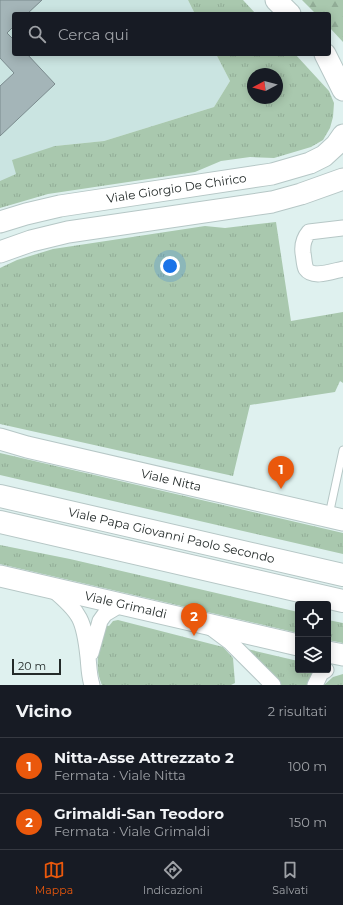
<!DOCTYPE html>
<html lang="it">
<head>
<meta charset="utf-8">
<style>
  :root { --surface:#171b24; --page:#242831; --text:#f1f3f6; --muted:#9ea1a6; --line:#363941; --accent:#ea580c }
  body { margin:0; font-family:Montserrat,sans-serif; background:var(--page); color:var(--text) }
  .controls { position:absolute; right:12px; bottom:12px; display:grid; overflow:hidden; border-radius:4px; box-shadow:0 2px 10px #0003 }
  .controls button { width:36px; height:36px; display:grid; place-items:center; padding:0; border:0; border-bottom:1px solid var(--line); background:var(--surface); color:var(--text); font:20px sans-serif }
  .compass { position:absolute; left:247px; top:68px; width:36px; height:36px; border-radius:50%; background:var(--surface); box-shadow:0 2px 10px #0003; rotate:263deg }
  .scale { position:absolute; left:12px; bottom:10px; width:49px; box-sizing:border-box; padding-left:4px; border:2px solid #242b2a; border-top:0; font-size:11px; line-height:14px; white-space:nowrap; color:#242b2a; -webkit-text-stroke:3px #dff1ef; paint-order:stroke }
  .you { position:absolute; left:170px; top:266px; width:14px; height:14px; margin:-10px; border:3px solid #fff; border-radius:50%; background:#1a73e8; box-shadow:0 0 0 6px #1a73e833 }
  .badge { display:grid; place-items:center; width:26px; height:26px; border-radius:50%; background:var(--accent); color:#fff; font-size:13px; font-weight:700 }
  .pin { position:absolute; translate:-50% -33px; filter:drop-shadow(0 1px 2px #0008) }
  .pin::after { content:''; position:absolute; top:21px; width:14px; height:12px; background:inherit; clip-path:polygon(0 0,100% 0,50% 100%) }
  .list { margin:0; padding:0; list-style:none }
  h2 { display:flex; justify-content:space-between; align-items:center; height:52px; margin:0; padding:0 16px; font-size:17px }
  h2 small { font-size:13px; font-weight:400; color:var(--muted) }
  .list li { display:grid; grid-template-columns:26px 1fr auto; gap:12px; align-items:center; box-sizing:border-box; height:56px; padding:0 16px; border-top:1px solid var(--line) }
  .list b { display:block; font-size:15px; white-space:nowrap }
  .list p { margin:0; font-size:13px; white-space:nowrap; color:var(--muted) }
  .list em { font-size:13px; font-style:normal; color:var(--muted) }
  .icon { flex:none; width:22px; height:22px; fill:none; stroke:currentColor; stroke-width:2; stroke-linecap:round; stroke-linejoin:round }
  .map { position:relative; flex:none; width:343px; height:685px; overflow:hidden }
  .search { position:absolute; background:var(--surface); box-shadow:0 2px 10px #0003; left:12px; right:12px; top:12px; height:44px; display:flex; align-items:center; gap:10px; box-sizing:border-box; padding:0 14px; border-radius:4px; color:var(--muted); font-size:15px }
  .sheet { height:164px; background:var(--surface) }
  nav { display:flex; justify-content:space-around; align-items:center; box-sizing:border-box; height:56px; border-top:1px solid var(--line); background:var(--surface); font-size:11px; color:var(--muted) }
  nav a { display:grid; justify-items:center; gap:2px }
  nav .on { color:var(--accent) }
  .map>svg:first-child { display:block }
  .built { fill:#cae4e1 }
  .grass { fill:url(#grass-tufts); fill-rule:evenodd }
  .forest { fill:url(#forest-firs) }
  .building { fill:#a4b5b8; stroke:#7b8b8e }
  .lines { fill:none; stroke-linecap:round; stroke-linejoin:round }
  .lane-casing { stroke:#b6c7c6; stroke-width:9 }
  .street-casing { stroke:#b6c7c6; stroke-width:17 }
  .secondary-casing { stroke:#b6c7c6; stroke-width:23 }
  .primary-casing { stroke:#b6c7c6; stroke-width:24 }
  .lane { stroke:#fff; stroke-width:7 }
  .street { stroke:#fff; stroke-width:15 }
  .secondary { stroke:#fff; stroke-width:21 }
  .primary { stroke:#fff; stroke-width:22 }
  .labels { text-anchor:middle; stroke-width:4; stroke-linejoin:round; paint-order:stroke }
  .street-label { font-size:12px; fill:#242b2a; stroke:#dff1ef }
</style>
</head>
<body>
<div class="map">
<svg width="343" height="685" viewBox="0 0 343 685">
  <defs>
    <pattern id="grass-tufts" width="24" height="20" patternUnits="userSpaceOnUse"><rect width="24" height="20" fill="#a9c8ae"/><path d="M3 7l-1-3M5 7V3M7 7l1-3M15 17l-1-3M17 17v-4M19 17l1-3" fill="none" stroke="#91ac96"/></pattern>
    <pattern id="forest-firs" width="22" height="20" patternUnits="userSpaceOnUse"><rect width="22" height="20" fill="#a9c8ae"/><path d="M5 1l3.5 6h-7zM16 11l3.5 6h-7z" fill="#91ac96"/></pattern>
  </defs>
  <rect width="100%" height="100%" fill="#dff1ef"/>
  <path class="built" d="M0,0H188L195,14H14V54H216L230,81L214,107L104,141L55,146L22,195L0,201Z"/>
  <path class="grass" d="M188,0H243L256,14H195Z
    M216,54H295L329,91L334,103L333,117L330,128L323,140L311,147L274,158L250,157L221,161L195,172L48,194L0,208V181L16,174L12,160L55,146L104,141L214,107L230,81ZM253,74H277V98H253Z
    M276,222L291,321L343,312V383L340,381L335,392L250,405L233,476L0,424V268L17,260L53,249L205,226L225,228Z
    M0,453L343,533V554L0,475Z
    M0,545L70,559L298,612V633L0,564Z
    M118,620L223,647L233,658L235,683L231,685H102C93,666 100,645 104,625L109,626L113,621Z
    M328,620L343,623V643L328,640Z
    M247,649L298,661V670H316L308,685H281Z
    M343,674V685H324L333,677Z"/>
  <path class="forest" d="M302,0H343V42L329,27V14H316Z"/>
  <path class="building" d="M0,0H42L27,14H14V26L7,33L14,40V54H27L55,84L0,136V86L14,73L0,58Z"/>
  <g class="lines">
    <defs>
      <path id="lane" d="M329,515L343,450"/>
      <path id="street" d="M343,228L309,232C304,238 302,245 303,253C304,258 304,265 306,269C313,279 333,271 343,269
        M52,589C81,613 84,620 88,657C89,667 89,676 92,685
        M210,627L230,642L273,685
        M91,653L100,621L105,614L120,605
        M315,685L321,673L326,670"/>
      <g id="secondary">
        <path d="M276,0L290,14"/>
        <path d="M325,54L343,90"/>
        <path id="s1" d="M0,222L26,214L60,206L272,174L310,163L324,156L336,145L343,135"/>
        <path d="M0,252L31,241L68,232L272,202L301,194L343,179"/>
        <path id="s2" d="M0,439L27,447L343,520"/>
        <path id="s3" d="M0,576L298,645"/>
        <path d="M328,652L343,655"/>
      </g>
      <g id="primary">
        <path id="s4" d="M0,496L343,575"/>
        <path d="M0,522L343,601"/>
      </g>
    </defs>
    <use href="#lane" class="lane-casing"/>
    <use href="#street" class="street-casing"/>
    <use href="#secondary" class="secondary-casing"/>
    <use href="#primary" class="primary-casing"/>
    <use href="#lane" class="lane"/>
    <use href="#street" class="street"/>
    <use href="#secondary" class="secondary"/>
    <use href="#primary" class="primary"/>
  </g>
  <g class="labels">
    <g class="street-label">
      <text dy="4" stroke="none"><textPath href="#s1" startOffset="180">Viale Giorgio De Chirico</textPath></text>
      <text dy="4" stroke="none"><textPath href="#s2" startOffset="176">Viale Nitta</textPath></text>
      <text dy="4" stroke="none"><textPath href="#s4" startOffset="176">Viale Papa Giovanni Paolo Secondo</textPath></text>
      <text dy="4" stroke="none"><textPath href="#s3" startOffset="129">Viale Grimaldi</textPath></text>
    </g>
  </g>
</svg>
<div class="controls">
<button><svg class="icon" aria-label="locate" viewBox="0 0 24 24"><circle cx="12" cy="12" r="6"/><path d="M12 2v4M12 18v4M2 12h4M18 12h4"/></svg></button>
<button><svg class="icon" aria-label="layers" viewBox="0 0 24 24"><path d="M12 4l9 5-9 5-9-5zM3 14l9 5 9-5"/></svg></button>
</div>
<svg class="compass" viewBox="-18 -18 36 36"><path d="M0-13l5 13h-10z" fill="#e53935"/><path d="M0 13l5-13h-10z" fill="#9ea1a6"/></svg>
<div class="scale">20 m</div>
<div class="you"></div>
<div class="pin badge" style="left:281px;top:489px">1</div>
<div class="pin badge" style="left:194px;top:636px">2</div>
<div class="search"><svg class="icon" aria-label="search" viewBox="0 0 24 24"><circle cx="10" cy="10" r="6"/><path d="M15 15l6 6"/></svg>Cerca qui</div>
</div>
<section class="sheet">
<h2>Vicino<small>2 risultati</small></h2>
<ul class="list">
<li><span class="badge">1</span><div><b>Nitta-Asse Attrezzato 2</b><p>Fermata · Viale Nitta</p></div><em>100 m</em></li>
<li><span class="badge">2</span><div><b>Grimaldi-San Teodoro</b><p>Fermata · Viale Grimaldi</p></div><em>150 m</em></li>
</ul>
</section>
<nav>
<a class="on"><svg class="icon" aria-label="map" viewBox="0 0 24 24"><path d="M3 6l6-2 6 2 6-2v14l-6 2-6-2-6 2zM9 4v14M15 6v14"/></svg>Mappa</a>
<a><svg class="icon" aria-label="directions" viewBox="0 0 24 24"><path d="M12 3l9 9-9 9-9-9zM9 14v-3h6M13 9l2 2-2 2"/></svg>Indicazioni</a>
<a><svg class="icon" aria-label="saved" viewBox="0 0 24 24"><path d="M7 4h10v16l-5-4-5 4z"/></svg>Salvati</a>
</nav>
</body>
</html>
